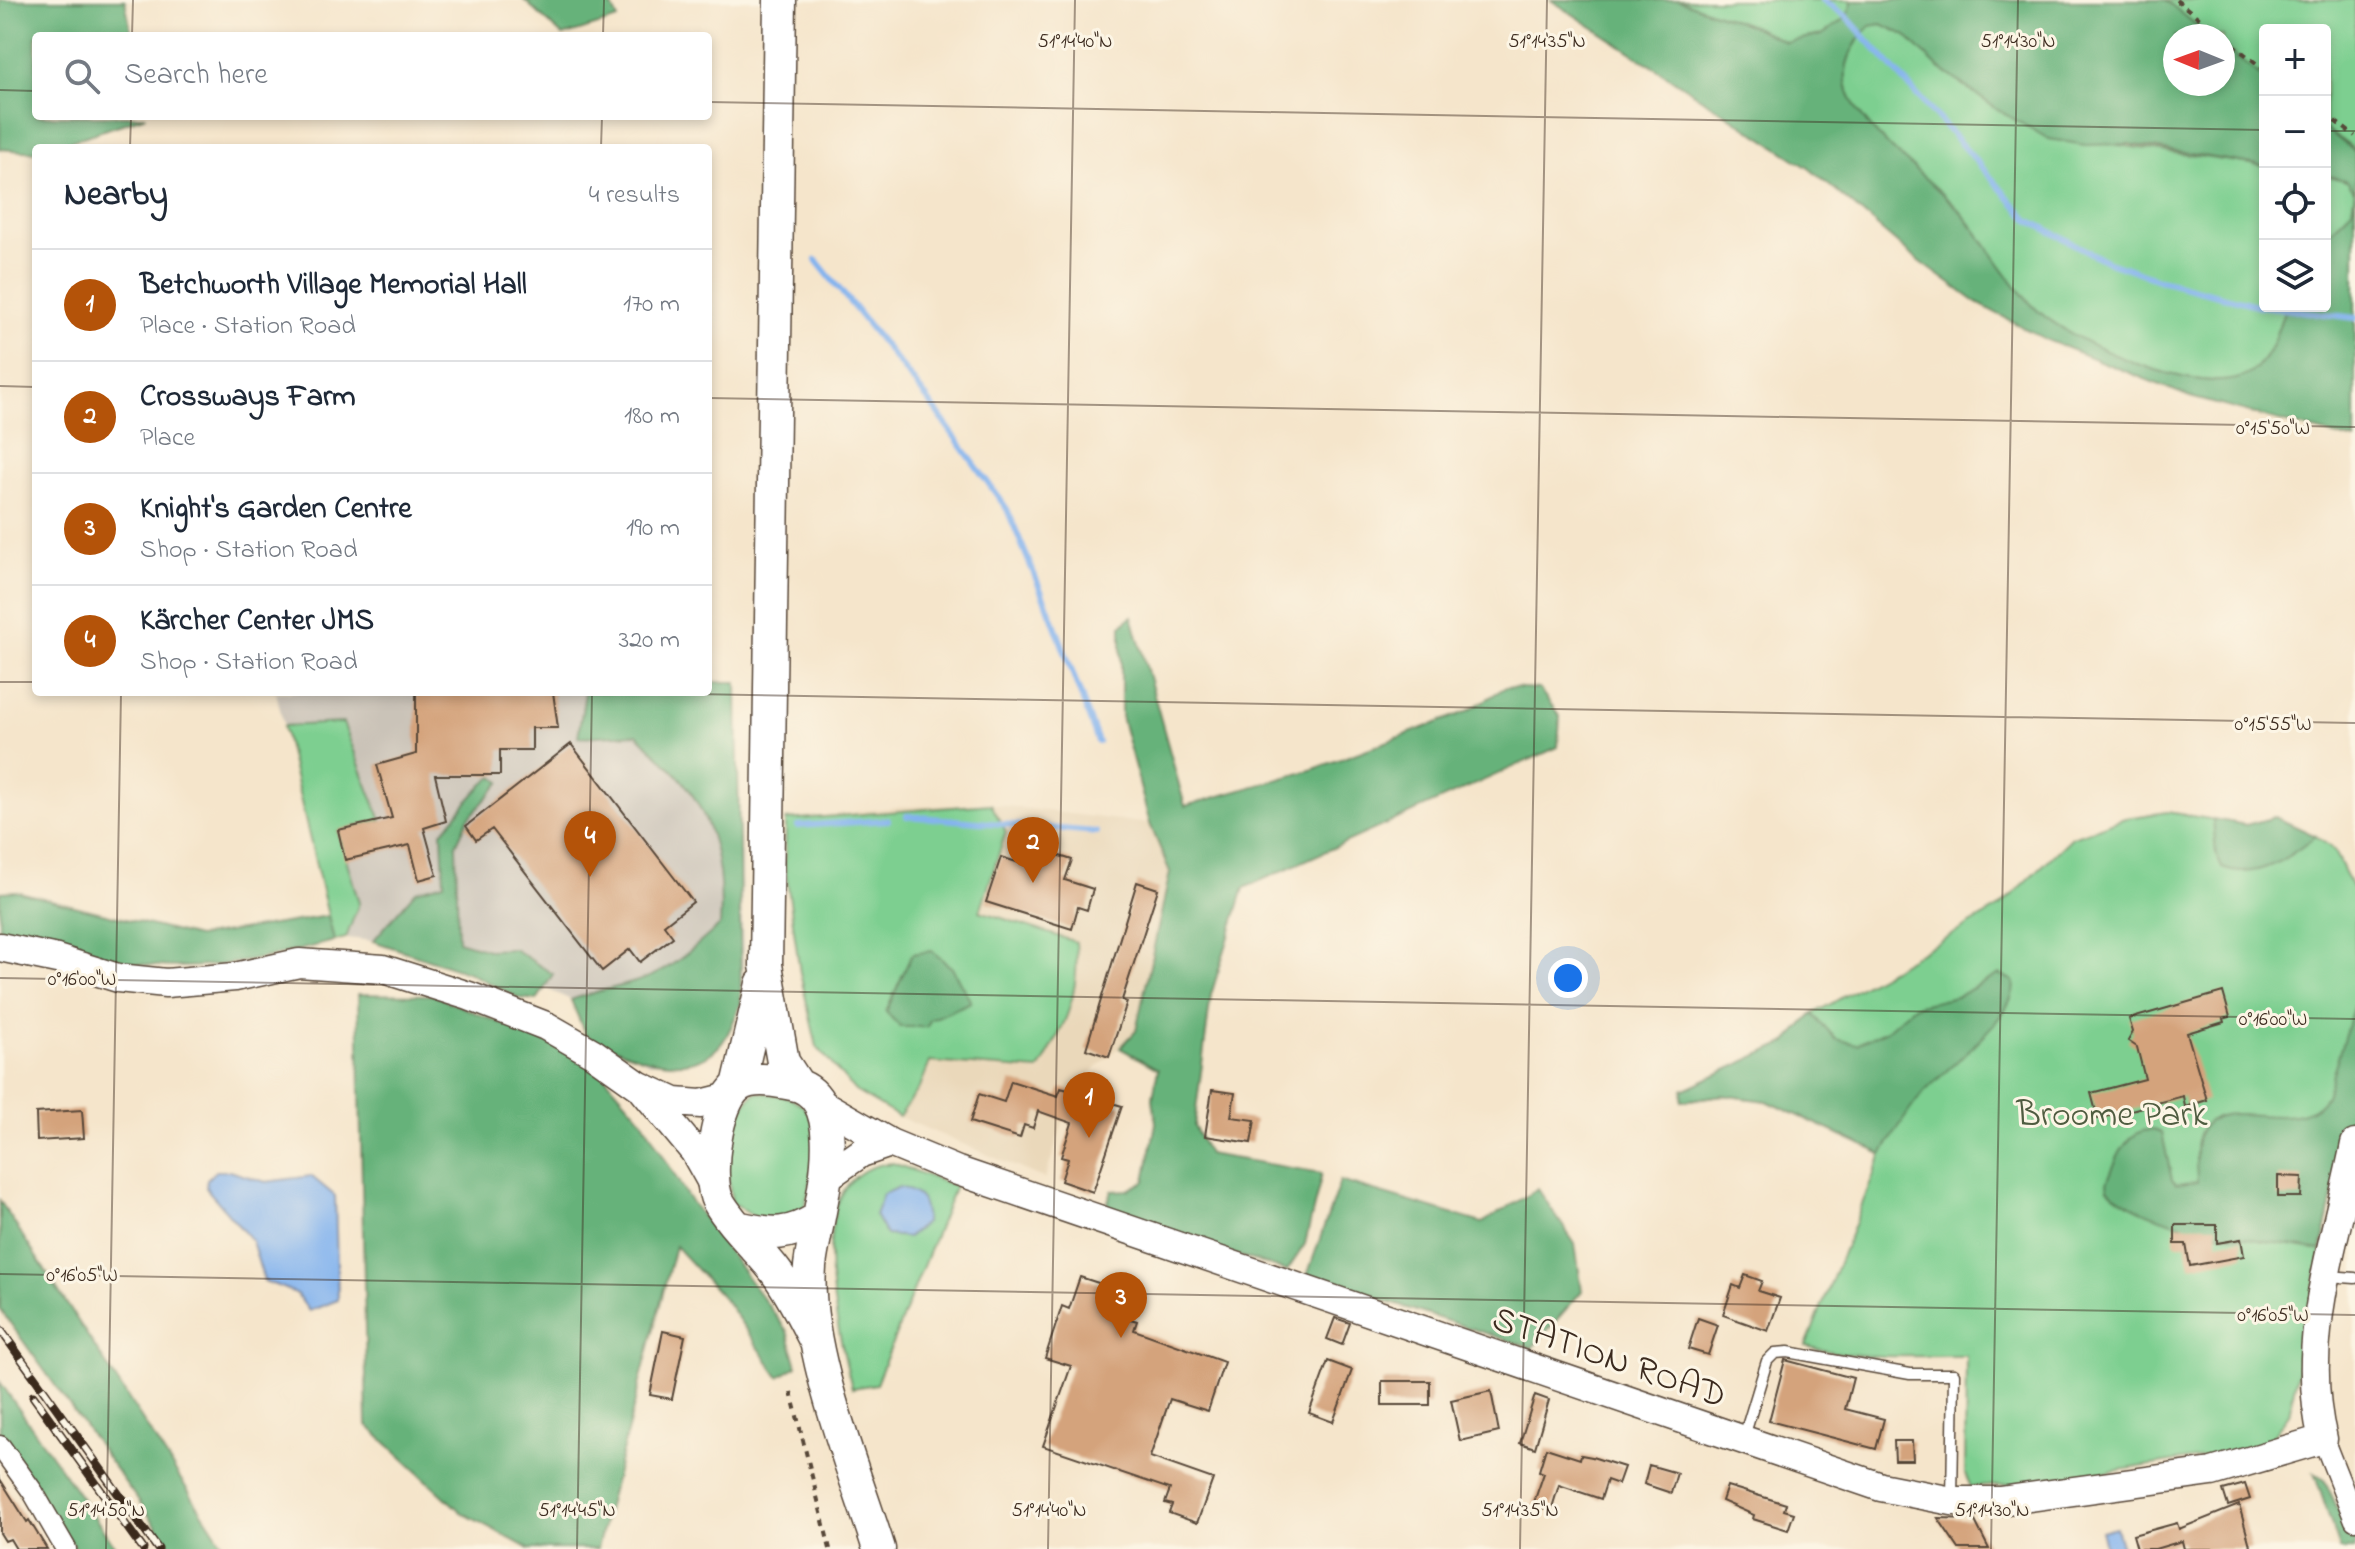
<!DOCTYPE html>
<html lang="en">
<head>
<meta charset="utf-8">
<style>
  :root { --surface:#fff; --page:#f6f6f7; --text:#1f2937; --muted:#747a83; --line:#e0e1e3; --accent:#b45309 }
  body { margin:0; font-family:"Indie Flower",sans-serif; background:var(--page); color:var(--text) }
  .controls { position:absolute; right:24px; top:24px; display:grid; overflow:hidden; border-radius:8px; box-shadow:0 4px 12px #0003 }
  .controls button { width:72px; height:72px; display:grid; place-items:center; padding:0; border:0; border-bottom:2px solid var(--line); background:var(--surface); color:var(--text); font:40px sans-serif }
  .compass { position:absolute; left:2163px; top:24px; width:72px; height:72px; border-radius:50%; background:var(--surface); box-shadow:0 4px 12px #0003; rotate:271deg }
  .you { position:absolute; left:1568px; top:978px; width:28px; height:28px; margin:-20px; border:6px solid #fff; border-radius:50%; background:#1a73e8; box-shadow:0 0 0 12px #1a73e833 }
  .badge { display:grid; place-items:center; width:52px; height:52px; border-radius:50%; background:var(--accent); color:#fff; font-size:26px; font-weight:700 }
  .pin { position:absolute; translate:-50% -66px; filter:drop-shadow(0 2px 4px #0008) }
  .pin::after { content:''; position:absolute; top:42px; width:28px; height:24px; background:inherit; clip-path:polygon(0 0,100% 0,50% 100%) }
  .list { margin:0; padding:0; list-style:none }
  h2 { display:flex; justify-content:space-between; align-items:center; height:104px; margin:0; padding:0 32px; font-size:34px }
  h2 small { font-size:26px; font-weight:400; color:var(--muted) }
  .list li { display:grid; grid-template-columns:52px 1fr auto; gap:24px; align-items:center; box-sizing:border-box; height:112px; padding:0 32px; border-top:2px solid var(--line) }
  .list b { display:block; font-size:30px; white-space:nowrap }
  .list p { margin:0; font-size:26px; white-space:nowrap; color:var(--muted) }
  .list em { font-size:26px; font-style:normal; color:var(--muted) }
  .icon { flex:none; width:44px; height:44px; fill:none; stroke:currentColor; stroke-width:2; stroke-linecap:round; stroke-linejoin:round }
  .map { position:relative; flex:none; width:2355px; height:1549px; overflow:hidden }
  .search { position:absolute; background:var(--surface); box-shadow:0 4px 12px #0003; left:32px; top:32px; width:680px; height:88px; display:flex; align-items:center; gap:20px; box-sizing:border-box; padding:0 28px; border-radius:8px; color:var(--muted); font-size:30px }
  .panel { position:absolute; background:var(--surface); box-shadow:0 4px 12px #0003; left:32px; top:144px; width:680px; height:552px; border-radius:8px }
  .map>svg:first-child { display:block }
  .built { fill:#ead8ba }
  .industrial { fill:#cac3b8 }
  .green { fill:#7dcf90; stroke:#5c7c57; stroke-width:2; fill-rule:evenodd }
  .forest { fill:#66b27a; stroke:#506e4c; stroke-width:2 }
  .water { fill:#83b3ee; stroke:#5f6e86; stroke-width:2 }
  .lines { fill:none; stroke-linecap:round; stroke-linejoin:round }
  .stream { stroke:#83b3ee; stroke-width:6 }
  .building { fill:#d4a37c }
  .lane-casing { stroke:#574638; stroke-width:13 }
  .street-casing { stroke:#574638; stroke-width:23 }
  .secondary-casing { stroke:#574638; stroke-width:31 }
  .primary-casing { stroke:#574638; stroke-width:35 }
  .path { stroke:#574638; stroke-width:4; stroke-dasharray:6 6; stroke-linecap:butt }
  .lane { stroke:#fff; stroke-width:10 }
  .street { stroke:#fff; stroke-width:20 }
  .secondary { stroke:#fff; stroke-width:28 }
  .primary { stroke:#fff; stroke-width:32 }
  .rail-casing { stroke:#3b2a1e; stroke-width:9 }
  .rail { stroke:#fcf5e5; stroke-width:6; stroke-dasharray:18; stroke-linecap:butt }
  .ticks { fill:none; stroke:#3b2a1e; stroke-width:2; stroke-opacity:0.45 }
  .labels { text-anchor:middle; stroke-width:6; stroke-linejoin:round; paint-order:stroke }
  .park-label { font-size:36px; fill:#4f5c40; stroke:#fcf5e5 }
  .street-label { font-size:36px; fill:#3b2a1e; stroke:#fcf5e5 }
  .ticks-label { font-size:20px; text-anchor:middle; fill:#3b2a1e; stroke:#fcf5e5; stroke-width:6; stroke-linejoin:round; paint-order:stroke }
</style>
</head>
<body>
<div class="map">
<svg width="2355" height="1549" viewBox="0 0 2355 1549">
  <rect width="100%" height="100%" fill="#fcf5e5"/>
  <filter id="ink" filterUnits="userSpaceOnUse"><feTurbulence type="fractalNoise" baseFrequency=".0125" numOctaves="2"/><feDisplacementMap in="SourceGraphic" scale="16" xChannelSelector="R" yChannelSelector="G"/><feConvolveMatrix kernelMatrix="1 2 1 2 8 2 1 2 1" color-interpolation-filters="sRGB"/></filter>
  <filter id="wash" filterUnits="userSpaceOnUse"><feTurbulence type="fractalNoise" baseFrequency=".006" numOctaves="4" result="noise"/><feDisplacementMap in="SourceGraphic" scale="32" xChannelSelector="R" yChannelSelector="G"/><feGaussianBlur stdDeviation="1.8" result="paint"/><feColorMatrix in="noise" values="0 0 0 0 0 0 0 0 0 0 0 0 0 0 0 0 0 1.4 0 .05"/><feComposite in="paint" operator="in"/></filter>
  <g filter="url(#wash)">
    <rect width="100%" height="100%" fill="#f5e5cb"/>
    <path class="built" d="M991,804L1150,824L1170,871L1136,1031L1073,1090L1045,1179L899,1117L855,1091L817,1047L800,973L785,866L786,820L897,807Z"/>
    <path class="industrial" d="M708,682H737L743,967L741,1004L722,1043L698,1060L650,1063L586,1036L571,1000L547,989L537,1000L519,998L467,972L373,941L346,938L334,941L276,692H708Z"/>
    <path class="green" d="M1678,0H1853L1847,17L1822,35L1785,42L1752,26Z
      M2165,0H2355V150L2325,128V30H2265V80L2223,46V36H2210Z
      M1882,24L1905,35L1938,67L1998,110L2111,144L2265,166V306H2286C2277,329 2272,359 2249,374C2212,397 2100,355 2065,333C2054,326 2041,315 2032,305C2004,276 1985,239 1958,209C1926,174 1862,134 1848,90C1840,66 1854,43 1870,25Z
      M2325,175L2347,181L2355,191L2352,210L2325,236Z
      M343,723L381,820L338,831L359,903L346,938L334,941L283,726Z
      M991,804L1006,832L980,911L1076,942C1080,995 1066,1025 1039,1070L930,1062L920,1087L899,1117L855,1091L817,1047L800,973L785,866L786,820ZM912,955L970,1002L930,1020L886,1011Z
      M2167,812L2246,825L2275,817L2316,836L2335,851L2355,894V1100L2339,1162L2289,1414L2270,1440L2241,1451L2031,1484L1971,1487L1965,1474L1966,1356C1911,1355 1859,1361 1806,1346L1882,1154L1767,1101L1722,1095L1682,1101L1683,1090L1787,1042L1813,1014L2000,907L2072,837L2125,818Z
      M756,1092C768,1094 784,1095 794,1100C829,1116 810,1179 805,1207C772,1225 761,1224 732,1202C724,1163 725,1120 756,1092Z
      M893,1163L955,1186L876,1384L852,1388C838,1329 794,1169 893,1163Z"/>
    <path class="forest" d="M0,0H125L132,36H36V116H146L50,148H36V152L0,149Z
      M524,0H609L618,19L563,36Z
      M1551,0H1678L1752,26L1785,42L1822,35L1847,17L1853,0H2165L2210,36H2175V84H2223V46L2265,80V166L2128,144L2085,145L2049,139L1998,110L1938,67L1905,35L1882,24L1870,26C1854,43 1840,66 1848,91C1863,135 1926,174 1958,209C1985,239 2004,276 2032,305C2066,341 2204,402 2249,374C2272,359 2277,329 2286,306H2325V236L2352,210L2355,191L2347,181L2325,175V128L2355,152V441L2190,397L2047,340L1977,303L1910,254L1810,169Z
      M1132,616L1185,806L1314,769L1466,712L1506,687L1539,689L1560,716L1558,747L1244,888L1211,995L1194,1126L1208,1154L1322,1173L1305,1244L1287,1271L1103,1213L1112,1191L1128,1190L1145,1181L1156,1123L1153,1098L1158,1069L1120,1048L1136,1031L1170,872L1150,824L1121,716V626Z
      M708,682H737L741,1004C735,1016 730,1034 721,1044C686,1084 625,1052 586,1036L571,1000C595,991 619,988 644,979C673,969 697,945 720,925C723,882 717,836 695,799C682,775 655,754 637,734L578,737L585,692H708Z
      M493,777L501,782L468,819L456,845L458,941L488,950L514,949L553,974L537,1000L519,998L467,972L373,941L416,891L444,883L442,832C461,813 471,792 493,777Z
      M2275,817L2316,836C2291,856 2256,882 2222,868L2216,854L2213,819L2246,825Z
      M15,891L197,937L328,916L334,941C278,956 216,971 157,966C105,962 53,939 0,932V892Z
      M932,951L952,968L971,1002L930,1020L927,1027H900L886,1012L912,954Z
      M2000,974L2013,981C2022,1014 1939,1073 1919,1098C1905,1115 1894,1136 1882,1154L1767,1101L1722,1095L1682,1101L1683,1090L1787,1042L1813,1014L1836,1039L1857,1044L1887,1030L1914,1006L1956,997Z
      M358,994L433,995L551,1044L602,1073L641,1118L687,1196L787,1331L797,1366L779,1377L726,1301L675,1246L597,1549H529L461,1512L367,1425Z
      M2355,1001V1100L2321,1250C2260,1239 2153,1231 2108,1189L2107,1183C2115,1161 2130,1118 2162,1133L2172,1180L2176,1184L2197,1182C2197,1167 2193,1146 2200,1132C2221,1090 2297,1141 2326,1096Z
      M1340,1181L1482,1223L1538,1189L1575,1244L1582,1291L1532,1348L1307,1276Z
      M0,1201L226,1549H173L0,1309Z
      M0,1382L117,1549H76L0,1437Z
      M2314,1473L2325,1481L2351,1537L2355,1536V1549H2340Z"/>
    <path class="water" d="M216,1171H229L266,1182L311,1176L335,1196L338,1300L309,1311L296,1293L264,1281L252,1241L206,1188L207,1179Z
      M899,1187C921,1193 926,1201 925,1223L908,1237L886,1235L875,1215L883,1194Z
      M2116,1527L2122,1549H2106L2101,1531Z"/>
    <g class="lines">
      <path class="stream" d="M1823,0L1847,17L2029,220L2106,261L2164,281L2260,306L2355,318
        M816,260L929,401L1007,509L1052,617L1098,742
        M907,816L1096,832
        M798,826L888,820"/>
    </g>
    <g id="blocks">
      <path class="building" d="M416,692H553L558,728H532V750H500V775H435L446,821L424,828L437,875L419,880L410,845L345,860L338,830L392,818L377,765L416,754Z
        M571,744L693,902L664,925L673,937L640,962L630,949L602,971L492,829L476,840L466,826Z
        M1038,849L1072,860L1065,880L1093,889L1087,910L1078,907L1072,929L986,902L1001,857L1032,867Z
        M1137,882L1158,889L1122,1000L1127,1002L1109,1057L1086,1049Z
        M2223,992L2230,1017L2223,1019L2224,1022L2187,1033L2207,1100L2185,1107L2183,1096L2098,1119L2091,1093L2145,1079L2137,1047L2128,1041L2133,1032L2129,1019Z
        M1011,1081L1058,1096L1061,1088L1122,1106L1093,1192L1061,1181L1068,1159L1061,1157L1072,1123L1038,1111L1033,1128L1024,1125L1020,1138L970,1122L979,1094L1004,1102Z
        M1212,1090L1235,1093L1231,1117L1255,1120L1251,1143L1205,1136Z
        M82,1110L84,1138L37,1141L36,1113Z
        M2278,1176L2302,1177L2301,1197H2278Z
        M2175,1225H2217V1243L2241,1239L2244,1256L2190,1266L2186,1244H2175Z
        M1745,1275L1762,1281L1758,1291L1780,1298L1768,1331L1723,1315L1733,1285L1740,1288Z
        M1080,1277L1132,1294L1124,1317L1137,1321L1134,1330L1224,1362L1208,1411L1170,1399L1150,1457L1213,1479L1197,1523L1169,1513L1172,1505L1165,1503L1170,1489L1043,1446L1071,1366L1045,1358L1062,1306L1069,1309Z
        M1335,1318L1350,1323L1342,1345L1327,1339Z
        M1698,1318L1718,1325L1708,1355L1688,1349Z
        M663,1331L685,1336L672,1399L650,1395Z
        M1785,1360L1853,1378L1845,1409L1884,1419L1876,1449L1769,1421Z
        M1328,1361L1352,1370L1333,1422L1309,1413Z
        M1382,1381H1430V1405H1382Z
        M1491,1391L1499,1432L1460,1441L1451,1400Z
        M1535,1395L1549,1400L1535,1448L1520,1443Z
        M1894,1441H1912L1913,1460H1895Z
        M1546,1448L1580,1459L1581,1455L1592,1457L1624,1467L1618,1484L1607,1480L1601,1499L1559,1485L1551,1511L1533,1505L1544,1473L1539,1471Z
        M1649,1465L1677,1473L1671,1493L1644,1484Z
        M0,1479L27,1522L29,1520L47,1549H16L10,1539L5,1541L0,1533Z
        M2245,1484L2250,1499L2228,1506L2223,1490Z
        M1727,1486L1786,1504L1784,1510L1794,1513L1788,1530L1753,1519L1754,1515L1722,1501Z
        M2239,1505L2251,1549H2184L2182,1541L2155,1549H2137L2133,1535L2177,1523L2179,1529Z
        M1938,1518L1974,1519L1989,1549H1959Z"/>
    </g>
  </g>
  <g filter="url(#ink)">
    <use href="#blocks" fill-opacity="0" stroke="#574638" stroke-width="2"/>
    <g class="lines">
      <defs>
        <path id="lane" d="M2328,1276L2355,1278
          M1743,1440L1767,1361L1775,1353L1788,1352L1910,1374H1954L1952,1499"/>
        <path id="street" d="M2323,1439L2355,1520
          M0,1446L33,1492L66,1549"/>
        <path id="secondary" d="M0,947L57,959L118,978L166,983L235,977L299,963L383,969L469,996L546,1026L593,1053L638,1085L675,1102L701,1104L729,1097
          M644,1091L694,1151L712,1183
          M815,1100L890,1143L958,1171L1881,1487L1952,1501H2000L2212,1472L2323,1439C2298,1341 2336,1240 2355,1144
          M828,1176L861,1153L890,1143"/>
        <path id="primary" d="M780,0L766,965L783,1062L798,1085
          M738,1086L762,984
          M741,1228C774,1235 788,1236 817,1219
          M815,1340C803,1317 791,1292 776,1272C758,1248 732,1226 718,1201C706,1178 716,1102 738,1086C753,1076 775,1081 792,1084C858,1095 813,1227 810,1267C804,1348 854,1470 879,1549"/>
      </defs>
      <use href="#lane" class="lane-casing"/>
      <use href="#street" class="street-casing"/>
      <use href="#secondary" class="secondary-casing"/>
      <use href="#primary" class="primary-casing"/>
      <path class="path" d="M2176,0L2222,36
        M2223,37L2265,70
        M2325,114L2355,136
        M791,1392L830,1549"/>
      <use href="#lane" class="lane"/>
      <use href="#street" class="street"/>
      <use href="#secondary" class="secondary"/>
      <use href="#primary" class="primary"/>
      <defs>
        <path id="rail" d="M0,1329L158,1549
          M33,1396L143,1549"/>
      </defs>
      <use href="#rail" class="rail-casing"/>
      <use href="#rail" class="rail"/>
    </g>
  </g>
  <path class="ticks" d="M132,36L133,0M603,36L604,0M0,90L36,91M708,102L2265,130M2325,131H2355M130,148L131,116M601,148L602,116M0,386L36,387M708,398L2355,427M0,682H36M581,692L2355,723M0,978L2355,1019M0,1274L2355,1315M106,1549L121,692M577,1549L592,692M1048,1549L1075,0M1520,1549L1547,0M1991,1549L2018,0"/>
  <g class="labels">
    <g class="park-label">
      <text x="2112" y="1125">Broome Park</text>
    </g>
    <g class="street-label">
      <text transform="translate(1610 1355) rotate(19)" y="13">STATION ROAD</text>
    </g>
  </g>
  <g class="ticks-label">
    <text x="1075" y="47">51°14'40"N</text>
    <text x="1547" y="47">51°14'35"N</text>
    <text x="2018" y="47">51°14'30"N</text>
    <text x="2273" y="434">0°15'50"W</text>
    <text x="2273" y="730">0°15'55"W</text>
    <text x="82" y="985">0°16'00"W</text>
    <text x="2273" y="1025">0°16'00"W</text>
    <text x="82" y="1281">0°16'05"W</text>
    <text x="2273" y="1321">0°16'05"W</text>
    <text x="106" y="1516">51°14'50"N</text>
    <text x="577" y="1516">51°14'45"N</text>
    <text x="1049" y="1516">51°14'40"N</text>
    <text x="1520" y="1516">51°14'35"N</text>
    <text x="1992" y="1516">51°14'30"N</text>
  </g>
</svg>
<div class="controls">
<button>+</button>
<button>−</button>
<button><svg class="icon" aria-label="locate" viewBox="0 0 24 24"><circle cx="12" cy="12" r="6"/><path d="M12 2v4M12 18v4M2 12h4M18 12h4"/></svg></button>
<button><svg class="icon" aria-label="layers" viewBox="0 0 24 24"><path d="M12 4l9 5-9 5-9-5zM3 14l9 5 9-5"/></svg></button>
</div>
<svg class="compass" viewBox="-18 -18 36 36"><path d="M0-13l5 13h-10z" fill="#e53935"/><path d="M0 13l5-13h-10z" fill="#747a83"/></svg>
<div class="you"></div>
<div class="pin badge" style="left:1089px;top:1138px">1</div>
<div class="pin badge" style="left:1033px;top:883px">2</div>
<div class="pin badge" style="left:1121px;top:1338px">3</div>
<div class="pin badge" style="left:590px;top:877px">4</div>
<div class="search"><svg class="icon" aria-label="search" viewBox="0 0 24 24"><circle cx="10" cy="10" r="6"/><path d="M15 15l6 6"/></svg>Search here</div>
<section class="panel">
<h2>Nearby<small>4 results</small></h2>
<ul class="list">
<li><span class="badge">1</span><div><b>Betchworth Village Memorial Hall</b><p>Place · Station Road</p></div><em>170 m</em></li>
<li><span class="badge">2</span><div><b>Crossways Farm</b><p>Place</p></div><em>180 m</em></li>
<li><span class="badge">3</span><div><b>Knight's Garden Centre</b><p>Shop · Station Road</p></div><em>190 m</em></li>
<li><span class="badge">4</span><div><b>Kärcher Center JMS</b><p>Shop · Station Road</p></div><em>320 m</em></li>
</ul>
</section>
</div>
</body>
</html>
